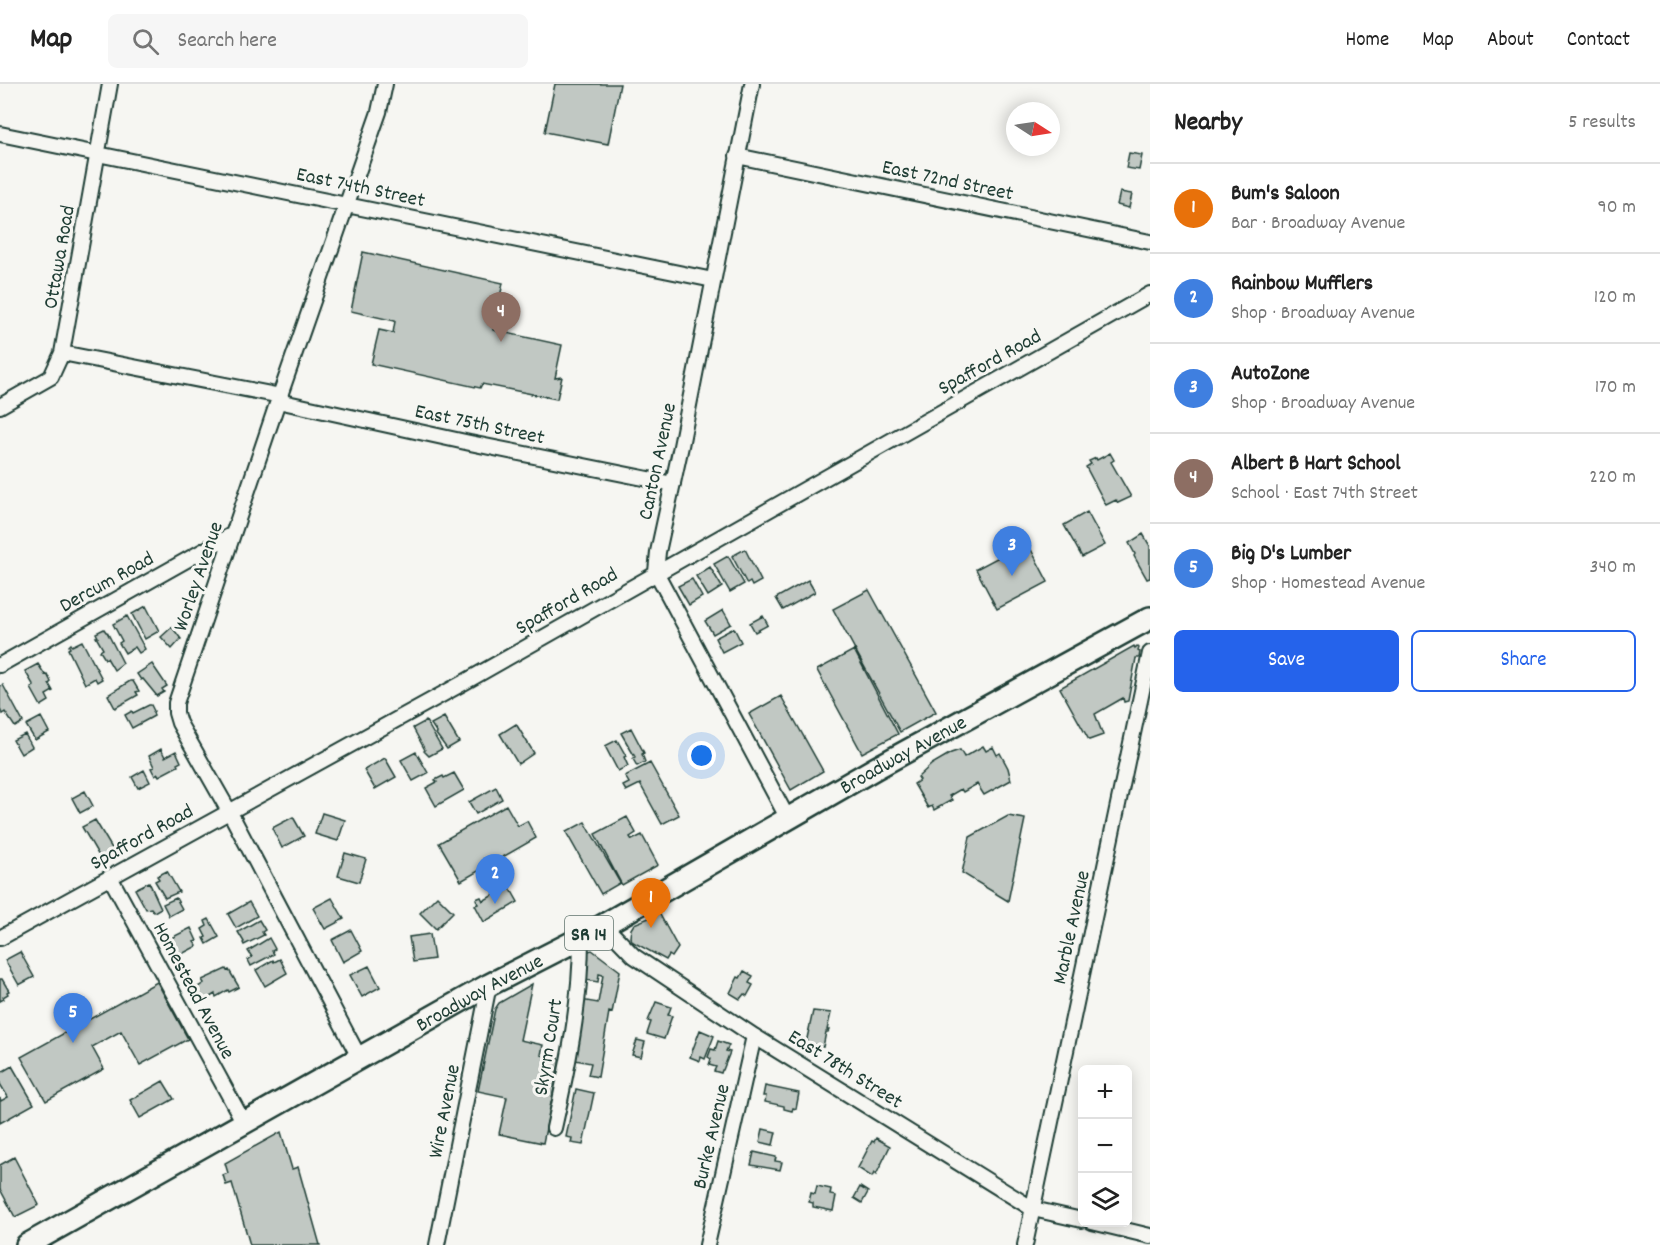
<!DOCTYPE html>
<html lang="en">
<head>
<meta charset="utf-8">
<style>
  :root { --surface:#fff; --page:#f6f6f6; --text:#222; --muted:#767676; --line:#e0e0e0; --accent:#2563eb }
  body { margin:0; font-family:Dekko,sans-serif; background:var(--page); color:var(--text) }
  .controls { position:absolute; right:18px; bottom:18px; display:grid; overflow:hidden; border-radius:9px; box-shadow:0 3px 15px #0003 }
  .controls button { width:54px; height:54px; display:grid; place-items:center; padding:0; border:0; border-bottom:2px solid var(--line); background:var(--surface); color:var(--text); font:30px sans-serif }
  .compass { position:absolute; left:1006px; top:18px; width:54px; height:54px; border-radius:50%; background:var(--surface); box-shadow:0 3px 15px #0003; rotate:102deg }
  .you { position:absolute; left:702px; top:672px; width:21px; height:21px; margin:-15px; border:4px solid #fff; border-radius:50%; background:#1a73e8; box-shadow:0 0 0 9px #1a73e833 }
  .badge { display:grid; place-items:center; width:39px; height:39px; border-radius:50%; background:var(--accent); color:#fff; font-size:20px; font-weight:700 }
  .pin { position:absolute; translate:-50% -50px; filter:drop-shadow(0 2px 3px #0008) }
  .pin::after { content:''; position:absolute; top:32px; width:21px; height:18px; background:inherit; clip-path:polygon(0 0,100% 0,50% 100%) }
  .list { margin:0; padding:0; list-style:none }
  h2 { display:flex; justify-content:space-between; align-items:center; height:78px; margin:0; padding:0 24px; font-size:26px }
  h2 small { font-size:20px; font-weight:400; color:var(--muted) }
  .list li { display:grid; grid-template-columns:39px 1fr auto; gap:18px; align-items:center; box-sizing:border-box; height:90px; padding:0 24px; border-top:2px solid var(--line) }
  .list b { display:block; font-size:22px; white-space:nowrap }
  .list p { margin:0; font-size:20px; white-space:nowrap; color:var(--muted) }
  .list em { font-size:20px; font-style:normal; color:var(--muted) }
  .actions { display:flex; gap:12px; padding:18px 24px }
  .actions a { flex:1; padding:14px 0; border:2px solid var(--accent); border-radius:9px; text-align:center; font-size:21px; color:var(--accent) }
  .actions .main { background:var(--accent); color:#fff }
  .icon { flex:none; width:33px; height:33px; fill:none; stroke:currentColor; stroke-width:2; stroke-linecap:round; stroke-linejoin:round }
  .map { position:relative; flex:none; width:1150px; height:1161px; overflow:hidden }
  header { display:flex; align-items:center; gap:36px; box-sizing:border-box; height:84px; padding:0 30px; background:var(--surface); border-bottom:2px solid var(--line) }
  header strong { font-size:28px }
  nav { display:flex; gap:33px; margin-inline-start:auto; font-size:21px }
  .search { width:420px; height:54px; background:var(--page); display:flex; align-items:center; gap:15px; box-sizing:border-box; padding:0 21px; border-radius:9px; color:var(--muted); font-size:22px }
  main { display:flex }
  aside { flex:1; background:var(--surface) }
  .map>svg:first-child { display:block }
  .building { fill:#c1c8c3; stroke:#1f3d34; stroke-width:1.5 }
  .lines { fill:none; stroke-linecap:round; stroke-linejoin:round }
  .minor-casing { stroke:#1f3d34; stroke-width:18 }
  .primary-casing { stroke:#1f3d34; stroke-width:26 }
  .minor { stroke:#f6f6f2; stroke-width:14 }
  .primary { stroke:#f6f6f2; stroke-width:21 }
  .labels { text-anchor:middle; stroke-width:6; stroke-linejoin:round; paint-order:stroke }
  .shield { fill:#f6f6f2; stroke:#60746d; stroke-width:1.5 }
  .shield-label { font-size:20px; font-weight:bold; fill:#1f3d34 }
  .street-label { font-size:21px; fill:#1f3d34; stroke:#f6f6f2 }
</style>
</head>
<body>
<header>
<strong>Map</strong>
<div class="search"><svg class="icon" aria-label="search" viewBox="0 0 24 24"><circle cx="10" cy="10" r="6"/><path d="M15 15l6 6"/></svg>Search here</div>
<nav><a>Home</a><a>Map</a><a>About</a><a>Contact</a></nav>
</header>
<main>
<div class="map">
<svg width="1150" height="1161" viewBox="0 0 1150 1161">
  <rect width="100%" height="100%" fill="#f6f6f2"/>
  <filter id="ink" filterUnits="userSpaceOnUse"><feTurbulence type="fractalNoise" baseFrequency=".0167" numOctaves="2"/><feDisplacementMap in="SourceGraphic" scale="12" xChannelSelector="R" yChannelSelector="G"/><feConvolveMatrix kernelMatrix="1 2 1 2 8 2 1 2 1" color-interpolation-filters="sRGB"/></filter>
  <g filter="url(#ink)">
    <path class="building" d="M555,0H620L608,60L545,48Z
      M1129,69L1142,71L1139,86L1126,84Z
      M1120,108L1132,110L1129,124L1117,121Z
      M363,168L503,199L493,246L562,261L555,294L562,293L557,315L482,300L480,304L371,280L379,246L393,249L395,237L351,227Z
      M1110,369L1114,376L1111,378L1131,413L1118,419L1116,416L1106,421L1086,383L1091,380L1089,377L1096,374L1097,376Z
      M1087,428L1105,461L1082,473L1064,441Z
      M1143,450L1150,462V494L1147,495L1134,472L1135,470L1129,459Z
      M1027,458L1048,498L997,525L976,485Z
      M745,465L761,497L752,502L750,498L747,500L732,472Z
      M728,472L744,500L730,508L714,480Z
      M710,483L722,503L708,512L696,492Z
      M692,495L702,513L689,521L678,502Z
      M808,496L815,508L783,526L776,514Z
      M869,506L936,628L900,648L833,525Z
      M146,522L159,547L145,555L132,530Z
      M723,526L731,540L713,550L705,537Z
      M127,532L145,565L139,569L135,563L125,569L119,559L122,557L113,540Z
      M763,532L768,541L755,548L750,539Z
      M172,543L181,555L172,565L161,553Z
      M734,544L741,558L722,568L715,554Z
      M104,545L106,548H107L123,579L114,586L107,574L105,575L100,567L103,565L96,553H98L96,549Z
      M82,557L102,595L97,598L95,594L85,600L68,565L70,564L69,562L71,560L72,562Z
      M1134,562L1135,564L1137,562L1139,564L1138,567L1140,568L1139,574H1136L1128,617L1124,618L1123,614L1095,630L1103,651L1089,656L1060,604Z
      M854,566L898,650L862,669L817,586Z
      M38,580L45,591L47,590L51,598L49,600L53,607L46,611L49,617L41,622L31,604L34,602L25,587Z
      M152,580L167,602L162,605L164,608L157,612L143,595L141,596L137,590Z
      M130,597H133L139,607L136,608L138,611L115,624L108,611Z
      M3,601L23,638L15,643L5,628L2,630L0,625V602Z
      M781,612L823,687L791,706L749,630Z
      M149,621H151L154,627L153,628L154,632L132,644L125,631L132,627L133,629Z
      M41,633L49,648L35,656L26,641Z
      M444,633L459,658L447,665L436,650L437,649L431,640Z
      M426,637L442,665L429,672L424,667L425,666L413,644Z
      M516,640L534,669L518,680L500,650Z
      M631,644L644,669L642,670L645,678L637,682L633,675L635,673L621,649Z
      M25,650L32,663L21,670L13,656Z
      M617,656L626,672L624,673L628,682L618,687L605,662Z
      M983,662L986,667L993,663L997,671L1000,669L1008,684L1011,696L984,711L977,700L963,708L961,705L949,712L952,716L934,726L932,722L928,724L914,700L920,696L918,693L932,680L951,669L960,666L964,673Z
      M161,665L165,673L176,667L181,678L177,680L178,682L159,692L158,690L155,692L151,684L154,683L149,672Z
      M416,668L428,689L413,697L401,676Z
      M385,674L396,693L375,705L364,686Z
      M650,679L679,731L662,740L640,700L626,707L623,702L629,699L625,692Z
      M144,686L150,698L138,704L132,693Z
      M454,689L464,706L436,722L426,704L437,698L435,696L443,692L444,694Z
      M496,703L502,715L476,730L469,718Z
      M85,707L93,722L80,729L72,714Z
      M506,721L518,742L527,737L536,754L461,797L439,759Z
      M322,729L345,736L338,757L315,750Z
      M1008,732L1025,735L1008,817L962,789L970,753Z
      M293,733L304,752L282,764L272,744Z
      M627,733L636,749L630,753L632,756L642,751L658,781L622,801L595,750Z
      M95,736L116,771L103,779L82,743Z
      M585,738L620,799L601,810L566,748Z
      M345,769L366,775L359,798L338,792Z
      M167,787L179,808L165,814L155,797L159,795L157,792Z
      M149,798L161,824L154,828L151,824L146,825L135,805Z
      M509,802L518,818L484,838L475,821L478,820L476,815L481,813L483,817Z
      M437,812L453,828L436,845L420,829Z
      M176,814L182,825L169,832L163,820Z
      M332,814L344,835L325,845L313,824Z
      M249,818L257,832L236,844L228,830Z
      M653,829H659L678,864L672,873L669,871L666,876L633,858L630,853L631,845L634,840L649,834L650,831Z
      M209,835L219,853L207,860L204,854L206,853L202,845L207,842L205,837Z
      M259,836L265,846L262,848L264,851L244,861L243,859L244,858L238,848Z
      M191,844L197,857L194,858L197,862L178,872L169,855Z
      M351,846L362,867L343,878L332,856Z
      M430,850L434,875L413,878L409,853Z
      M269,854L275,865L272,867L274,870L251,882L248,876L252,873L248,867Z
      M592,866L620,887L612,929L609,928L598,993L588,991L591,979L570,975L581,916L598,919L603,891L599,890L598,898L580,895L585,868Z
      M20,868L34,893L19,901L5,876Z
      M280,875L287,889L265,902L256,886L273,876L274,878Z
      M369,882L380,903L362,913L350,891Z
      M226,885L227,887L229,886L239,903L229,908L228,906L216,913L215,910L202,918L195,905L204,899L202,896Z
      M744,887L753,892L749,899L753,901L747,912L744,910L740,915L730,909L738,893L740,894Z
      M0,895H2L9,907L7,908L8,910L3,913L4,915L0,917Z
      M157,898L188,955L140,981L121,947L92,963L104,985L46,1017L21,973Z
      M532,900L520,956L543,961L541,971L560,975L543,1059L499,1050L507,1013L478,1007L495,925L499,919Z
      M656,918L671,923L668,931L672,932L664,955L647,950L651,938L648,937Z
      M813,927L831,929L827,946H829L828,948H826L823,963L806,959Z
      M700,946L714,952L705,975L701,973L700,977L690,973Z
      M637,956L645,958L641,973L632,971Z
      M718,957L729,961L726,967L730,968L723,986H722L721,989L714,987L716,983L709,981L711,975L708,973L711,965L715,966Z
      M12,982L34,1020L0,1039V1014L1,1017L8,1013L0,1000V989Z
      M163,997L174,1015L140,1034L130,1016Z
      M765,1002L799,1009L796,1025L793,1024L792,1027L784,1025V1022L765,1018L766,1012H763Z
      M576,1005L594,1009L583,1061L571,1059L572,1054L566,1053Z
      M763,1045L776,1048L773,1061L760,1058Z
      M281,1048L292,1085L298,1083L320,1161H250L232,1099L226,1101L223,1091L228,1089L225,1079Z
      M876,1054L890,1062L876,1091L874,1089L872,1093L858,1084L872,1057L874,1058Z
      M754,1068L776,1073L775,1077L782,1078L780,1086L751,1081Z
      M14,1073L39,1121L15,1133L0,1105V1081Z
      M817,1102L831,1105L830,1111L836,1112L833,1127L813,1123V1119L809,1118L811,1109L815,1110Z
      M860,1103L868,1108L862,1119L854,1114Z"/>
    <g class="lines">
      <defs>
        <path id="minor" d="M752,0L681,362L658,468L656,488L788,735
          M0,50L713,196
          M737,72L1150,158
          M62,269L281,312
          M278,317L470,359L673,400
          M0,322L51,293L62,269L110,0
          M0,581L233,450
          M110,793L244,1039
          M603,840L634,872L754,952L822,994L1033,1125L1082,1136
          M0,854L463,599L1150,210
          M359,973L234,736L179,639L176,629V619L278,317L379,28L385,0
          M554,1044C568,982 581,918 581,854
          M1092,1138L1150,1152
          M437,1161L489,901
          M707,1161L754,952
          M1025,1161L1150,569"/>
        <g id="primary">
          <path id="s1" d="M27,1161L489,901L581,854L876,684L1150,534"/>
        </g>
      </defs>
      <use href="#minor" class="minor-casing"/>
      <use href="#primary" class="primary-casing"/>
      <use href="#minor" class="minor"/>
      <use href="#primary" class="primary"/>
    </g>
  </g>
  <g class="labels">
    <rect class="shield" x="565" y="832" width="48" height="34" rx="4.5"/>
    <g class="shield-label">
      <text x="589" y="856">SR 14</text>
    </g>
    <g class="street-label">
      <text transform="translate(948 95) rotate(12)" y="7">East 72nd Street</text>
      <text transform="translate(361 102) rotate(12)" y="7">East 74th Street</text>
      <text transform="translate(58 173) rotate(-80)" y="7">Ottawa Road</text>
      <text transform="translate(989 277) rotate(-29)" y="7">Spafford Road</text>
      <text transform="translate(480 339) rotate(12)" y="7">East 75th Street</text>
      <text transform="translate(656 377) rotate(-78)" y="7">Canton Avenue</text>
      <text transform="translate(197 492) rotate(-71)" y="7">Worley Avenue</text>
      <text transform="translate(106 497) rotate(-29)" y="7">Dercum Road</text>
      <text transform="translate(566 516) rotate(-30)" y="7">Spafford Road</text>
      <text dy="7" stroke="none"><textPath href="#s1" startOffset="1004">Broadway Avenue</textPath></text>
      <text transform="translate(141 752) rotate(-29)" y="7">Spafford Road</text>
      <text transform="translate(1070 843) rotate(-78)" y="7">Marble Avenue</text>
      <text transform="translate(195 906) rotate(62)" y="7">Homestead Avenue</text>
      <text dy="7" stroke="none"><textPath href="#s1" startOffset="518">Broadway Avenue</textPath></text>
      <text transform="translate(547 963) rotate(-81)" y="7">Skyrm Court</text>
      <text transform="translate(846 984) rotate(32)" y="7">East 78th Street</text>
      <text transform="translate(443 1027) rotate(-79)" y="7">Wire Avenue</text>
      <text transform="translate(710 1052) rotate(-77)" y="7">Burke Avenue</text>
    </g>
  </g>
</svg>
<div class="controls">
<button>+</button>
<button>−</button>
<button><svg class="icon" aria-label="layers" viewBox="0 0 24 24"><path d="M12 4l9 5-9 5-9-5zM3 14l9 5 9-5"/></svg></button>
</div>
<svg class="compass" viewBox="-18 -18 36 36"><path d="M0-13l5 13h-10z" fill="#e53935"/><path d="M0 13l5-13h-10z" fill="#767676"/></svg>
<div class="you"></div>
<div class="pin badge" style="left:651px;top:844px;background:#e8710a">1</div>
<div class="pin badge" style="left:495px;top:820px;background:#3f7fe0">2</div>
<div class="pin badge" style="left:1012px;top:492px;background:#3f7fe0">3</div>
<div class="pin badge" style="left:501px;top:258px;background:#8d6e63">4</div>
<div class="pin badge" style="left:73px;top:959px;background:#3f7fe0">5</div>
</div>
<aside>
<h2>Nearby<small>5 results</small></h2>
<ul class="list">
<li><span class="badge" style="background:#e8710a">1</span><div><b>Bum's Saloon</b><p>Bar · Broadway Avenue</p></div><em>90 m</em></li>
<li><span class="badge" style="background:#3f7fe0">2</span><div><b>Rainbow Mufflers</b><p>Shop · Broadway Avenue</p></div><em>120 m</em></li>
<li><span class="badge" style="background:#3f7fe0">3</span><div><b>AutoZone</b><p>Shop · Broadway Avenue</p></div><em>170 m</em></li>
<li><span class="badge" style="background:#8d6e63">4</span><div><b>Albert B Hart School</b><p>School · East 74th Street</p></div><em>220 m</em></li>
<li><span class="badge" style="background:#3f7fe0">5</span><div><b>Big D's Lumber</b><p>Shop · Homestead Avenue</p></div><em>340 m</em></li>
</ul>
<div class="actions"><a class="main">Save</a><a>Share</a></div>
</aside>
</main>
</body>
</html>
